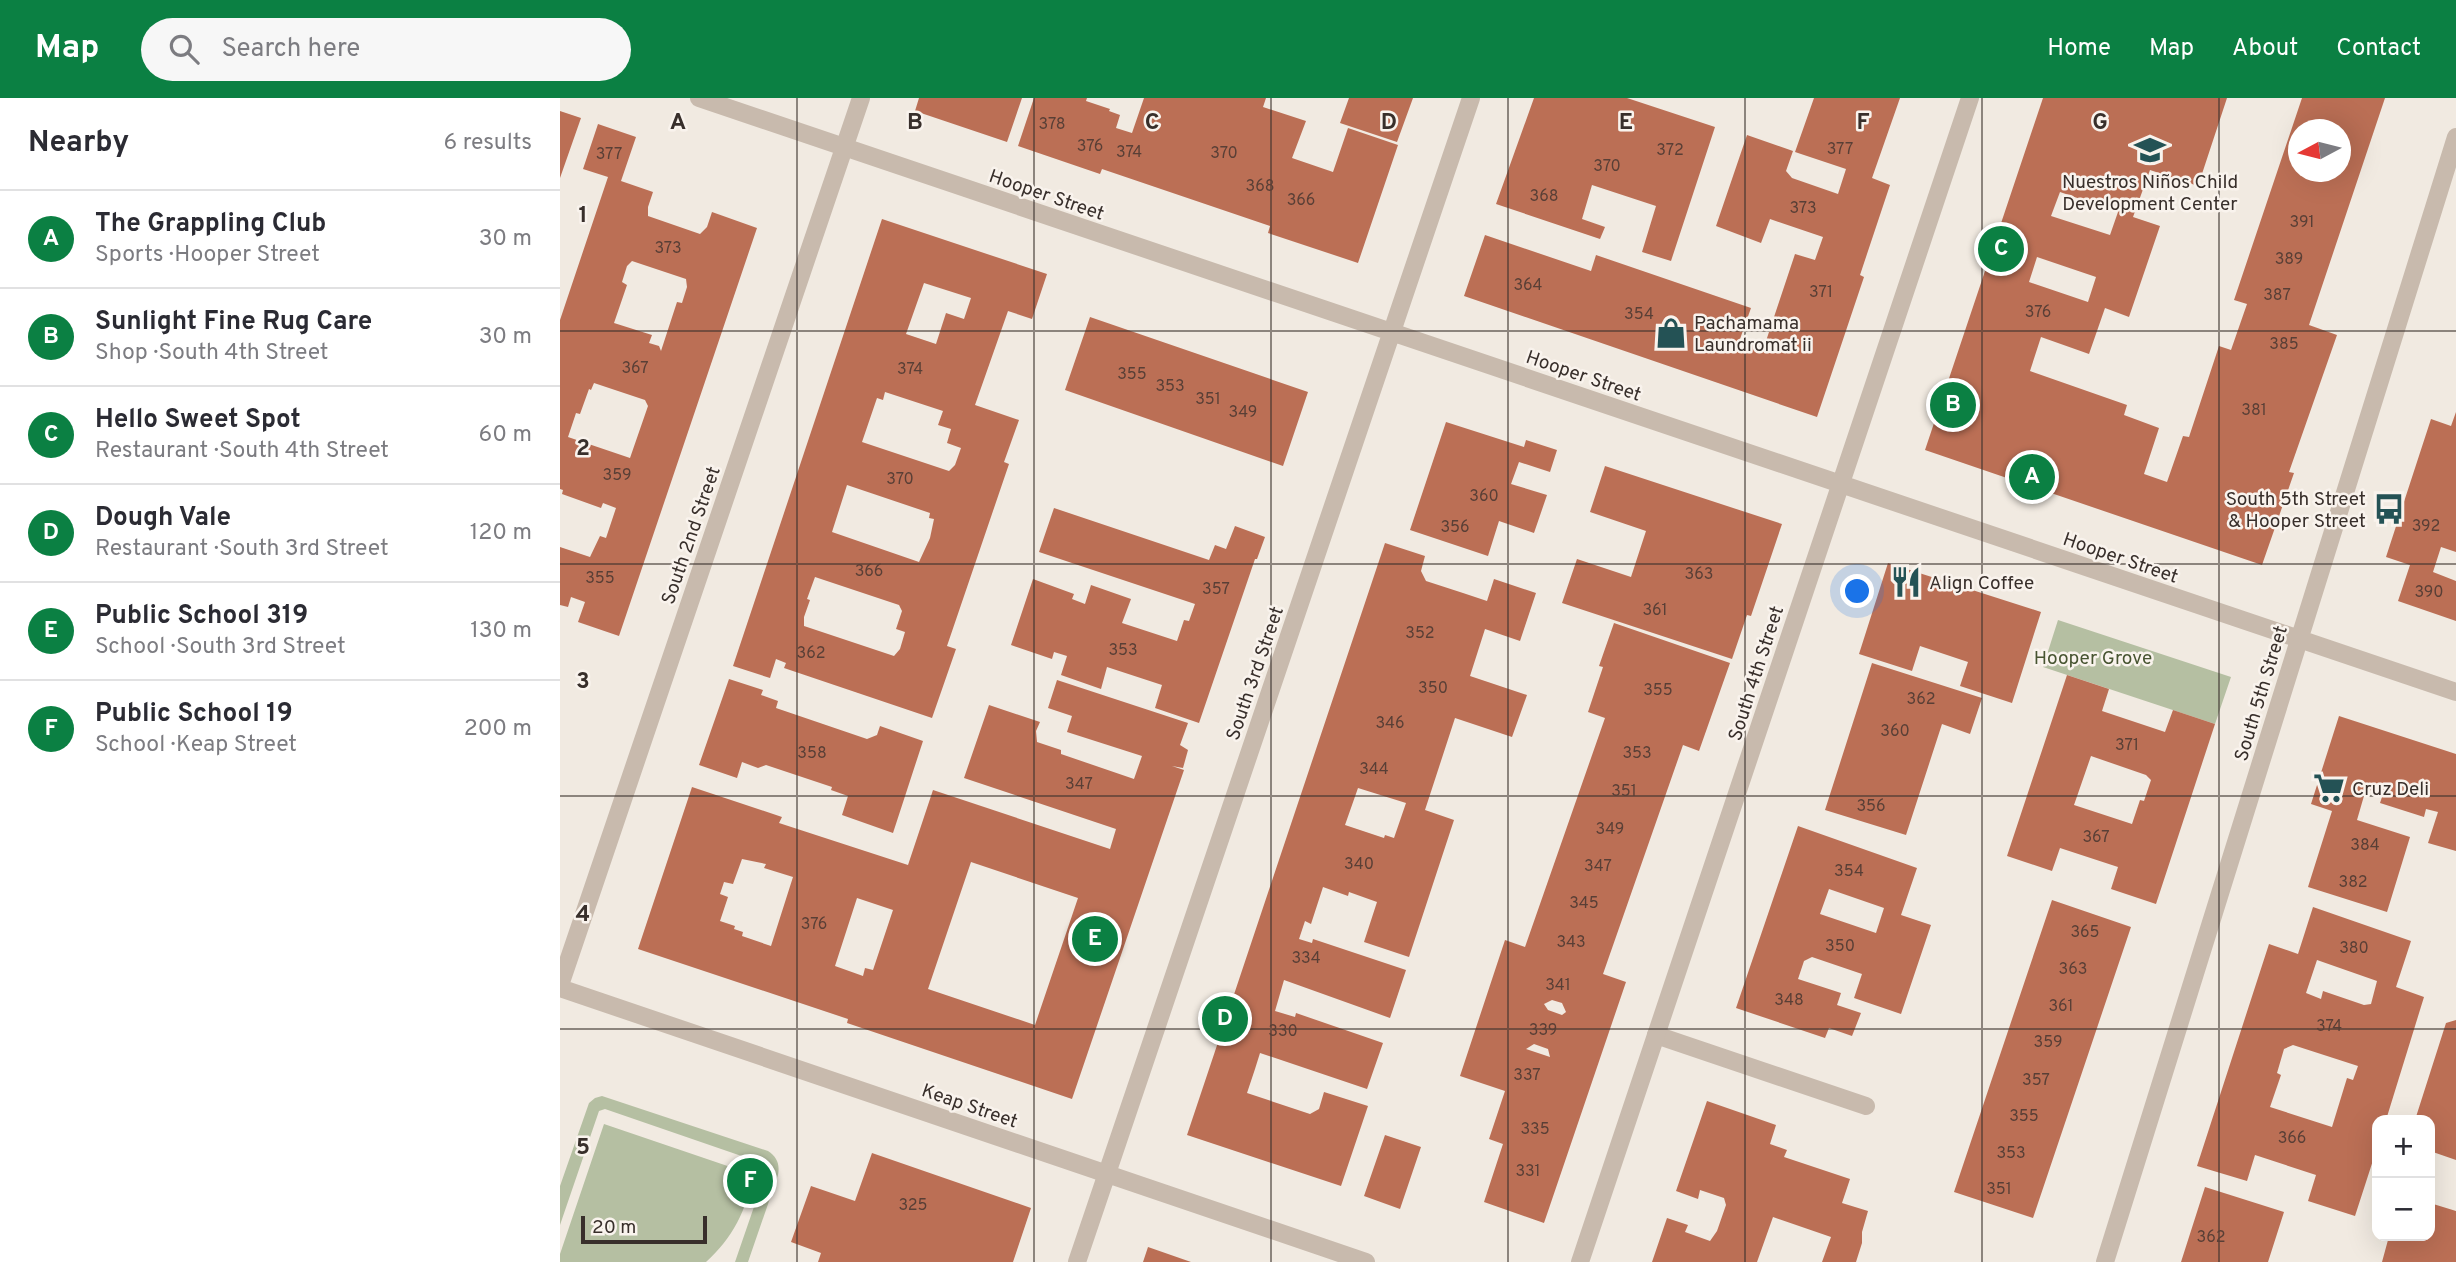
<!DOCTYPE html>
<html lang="en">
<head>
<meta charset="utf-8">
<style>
  :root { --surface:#fff; --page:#f7f7f7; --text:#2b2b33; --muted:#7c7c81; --line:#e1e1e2; --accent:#0b8043 }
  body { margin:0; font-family:Overpass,sans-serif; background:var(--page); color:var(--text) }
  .controls { position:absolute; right:21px; bottom:21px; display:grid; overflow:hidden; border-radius:14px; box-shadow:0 7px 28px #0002 }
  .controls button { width:63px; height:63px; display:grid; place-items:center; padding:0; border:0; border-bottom:2px solid var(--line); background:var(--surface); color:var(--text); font:35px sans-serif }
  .compass { position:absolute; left:1728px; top:21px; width:63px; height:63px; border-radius:50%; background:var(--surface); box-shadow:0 7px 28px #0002; rotate:263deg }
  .scale { position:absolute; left:21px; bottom:18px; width:126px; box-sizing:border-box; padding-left:7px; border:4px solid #382f2b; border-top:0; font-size:19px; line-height:24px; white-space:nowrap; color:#382f2b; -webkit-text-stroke:5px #f9f3ed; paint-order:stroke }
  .you { position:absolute; left:1298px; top:494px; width:24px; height:24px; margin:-18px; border:5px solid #fff; border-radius:50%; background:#1a73e8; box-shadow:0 0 0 10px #1a73e833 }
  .badge { display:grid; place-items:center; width:46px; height:46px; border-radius:50%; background:var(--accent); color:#fff; font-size:23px; font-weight:700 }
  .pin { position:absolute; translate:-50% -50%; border:4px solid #fff; box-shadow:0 2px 7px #0006 }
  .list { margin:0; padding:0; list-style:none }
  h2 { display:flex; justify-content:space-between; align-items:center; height:91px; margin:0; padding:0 28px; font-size:30px }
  h2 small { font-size:23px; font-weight:400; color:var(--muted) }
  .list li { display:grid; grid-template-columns:46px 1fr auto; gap:21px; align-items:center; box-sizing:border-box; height:98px; padding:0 28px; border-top:2px solid var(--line) }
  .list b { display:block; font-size:26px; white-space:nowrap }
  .list p { margin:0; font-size:23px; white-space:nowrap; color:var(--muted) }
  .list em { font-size:23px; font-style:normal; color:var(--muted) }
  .icon { flex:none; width:38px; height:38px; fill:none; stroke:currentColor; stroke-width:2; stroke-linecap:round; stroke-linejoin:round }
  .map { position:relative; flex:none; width:1896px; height:1164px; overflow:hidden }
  header { display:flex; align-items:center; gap:42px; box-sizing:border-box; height:98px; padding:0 35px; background:var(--accent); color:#fff }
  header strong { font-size:33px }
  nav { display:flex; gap:38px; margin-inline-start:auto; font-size:24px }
  .search { width:490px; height:63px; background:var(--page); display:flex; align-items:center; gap:18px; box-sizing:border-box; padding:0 24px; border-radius:38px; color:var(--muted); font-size:26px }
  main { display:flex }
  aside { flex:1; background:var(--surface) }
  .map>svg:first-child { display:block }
  .green { fill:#b5bfa2 }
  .building { fill:#bb6f55; fill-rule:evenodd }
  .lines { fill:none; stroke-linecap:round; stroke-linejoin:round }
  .service { stroke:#c8baad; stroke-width:18 }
  .minor { stroke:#c8baad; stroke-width:18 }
  .grid { fill:none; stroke:#382f2b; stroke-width:2; stroke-opacity:0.55 }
  .labels { text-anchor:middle; stroke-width:5; stroke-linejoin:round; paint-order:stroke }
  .number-label { font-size:16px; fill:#593f36 }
  .poi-label { font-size:19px; fill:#382f2b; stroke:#f9f3ed; text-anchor:start }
  .street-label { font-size:19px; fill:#382f2b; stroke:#f9f3ed }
  .park-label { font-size:19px; fill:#475431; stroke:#f9f3ed }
  .grid-label { font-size:23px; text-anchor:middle; font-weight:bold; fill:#382f2b; stroke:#f9f3ed; stroke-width:5; stroke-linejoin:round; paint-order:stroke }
</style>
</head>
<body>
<header>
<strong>Map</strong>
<div class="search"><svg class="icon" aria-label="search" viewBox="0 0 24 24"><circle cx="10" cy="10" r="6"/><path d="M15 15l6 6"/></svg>Search here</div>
<nav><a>Home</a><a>Map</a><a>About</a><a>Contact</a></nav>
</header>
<main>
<aside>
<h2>Nearby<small>6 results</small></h2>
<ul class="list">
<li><span class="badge">A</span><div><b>The Grappling Club</b><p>Sports · Hooper Street</p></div><em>30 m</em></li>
<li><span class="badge">B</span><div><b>Sunlight Fine Rug Care</b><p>Shop · South 4th Street</p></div><em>30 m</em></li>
<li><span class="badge">C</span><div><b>Hello Sweet Spot</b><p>Restaurant · South 4th Street</p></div><em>60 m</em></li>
<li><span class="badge">D</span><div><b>Dough Vale</b><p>Restaurant · South 3rd Street</p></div><em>120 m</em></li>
<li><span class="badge">E</span><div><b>Public School 319</b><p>School · South 3rd Street</p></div><em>130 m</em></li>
<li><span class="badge">F</span><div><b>Public School 19</b><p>School · Keap Street</p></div><em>200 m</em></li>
</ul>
</aside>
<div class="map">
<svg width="1896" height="1164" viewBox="0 0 1896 1164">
  <rect width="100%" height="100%" fill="#f1eae1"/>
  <path class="green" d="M1498,522L1671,579L1655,626L1483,569Z
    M42,998L208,1053C217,1059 220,1066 218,1077L188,1164H175L207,1071L205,1066L45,1011L39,1013L0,1127V1088L29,1005L35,1000Z
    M44,1026L194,1077C186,1112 173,1140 146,1164H0V1156Z"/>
  <path class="building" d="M359,0H462L447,44L355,13Z
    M474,0H527L526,3L550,11L549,13L560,17L556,30L572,35L584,0H706L703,9L746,23L732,60L773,74L788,30L838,47L798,165L708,135L710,128L542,71L540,76L458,48Z
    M789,0H853L837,44L780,25Z
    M974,0H1067L1155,29L1111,163L1082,154L1096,108L1032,87L1022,121L1045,129L1040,141L936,106Z
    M1254,0H1340L1312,80L1330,87L1300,177L1304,179L1257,319L904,198L925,137L1031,173L1036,157L1191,210L1180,241L1204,249L1235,156L1255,162L1263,139L1210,121L1201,145L1156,128L1187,37L1233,53L1226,73L1232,80L1278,96L1286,71L1235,54Z
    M1483,0H1667L1638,88L1590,72L1573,119L1600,128L1569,219L1545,210L1529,256L1481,239L1470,273L1567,307L1564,317L1599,330L1584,376L1607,384L1623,338L1629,339L1659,248L1671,252L1687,206L1674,202L1742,0H1825L1749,227L1777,237L1729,374L1734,375L1702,467L1365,352ZM1738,32H1781V74H1738ZM1500,94L1558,114L1550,137L1491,118ZM1477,159L1536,179L1528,204L1469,184Z
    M0,13L21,20L0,80Z
    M38,26L76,39L61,83L93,94L88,109V118L140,136L147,129L152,114L197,130L59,538L18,524L25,504L11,499L8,509L0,507V449L30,459L40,438L46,440L56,410L43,405L41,410L2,396L3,392L0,391V222L48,79L23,71ZM72,163L126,181L127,189L122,205L117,204L101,253L99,248L89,245L92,237L54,225L67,187L62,184L67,168ZM34,285L85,302L88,308L70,360L8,339L16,315L20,316L29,291L31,292Z
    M322,121L487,176L472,221L448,213L415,307L459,322L444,364L449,366L387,548L396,551L372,620L224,570L226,565L216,561L210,580L173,568ZM364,185L411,200L404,221L386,215L376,246L346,236ZM325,294L383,313L378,327L391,331L387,345L401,350L395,367L389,373L302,344L317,300L323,302ZM287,387L370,415L369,420L374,421L370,440L359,464L272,434ZM255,479L339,507L342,513L336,531L345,534L340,551L334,558L244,528V519L250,502L247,501Z
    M530,219L748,294L723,368L505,292Z
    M1896,314V454L1881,449L1873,474L1896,483V523L1838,503L1850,467L1826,459L1871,321L1891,328Z
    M886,324L964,349L966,342L997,352L990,374L959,364L951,386L987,397L974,435L939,423L928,458L850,432Z
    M1045,368L1222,426L1191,518L1187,517L1172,561L1002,505L1017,461L1071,479L1086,433L1030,414Z
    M494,410L649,462L655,447L666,451L675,428L705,439L697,461H695L639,625L595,610L602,587L547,569L541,591L501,577L507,558L494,554L492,561L451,547L473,481L514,496L512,501L525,506L531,487L571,501L562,525L617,543L624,522L629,523L635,506L479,454Z
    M825,445L865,458L861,473L866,483L903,495L927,503L934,481L976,495L960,543L925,531L910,578L967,597L952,639L895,620L865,712L894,722L849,859L804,844L817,804L789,794L788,798L763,789L751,826L745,823L739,841L752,845L753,841L846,872L830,920L724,882L715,913L735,919L736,915L823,945L807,991L700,955L695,971L687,995L750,1016L759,1011L764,994L808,1008L781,1088L627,1037ZM798,690L846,705L834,740L825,737L824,740L785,727Z
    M1328,465L1481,514L1452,605L1400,588L1408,564L1360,548L1352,573L1299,556Z
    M1054,525L1170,565L1139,653L1123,647L1043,876L1066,884L984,1125L924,1104L943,1046L929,1041L945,993L900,978L945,842L965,849L1045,620L1028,614L1043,569L1039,568ZM992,902L1002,905L1006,914L1002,917L988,912L984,906ZM974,946L988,951L990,959L966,951Z
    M1312,565L1422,600L1410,636L1382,626L1346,737L1265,712Z
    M1507,577L1549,591L1542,613L1605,634L1613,612L1655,626L1596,806L1551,791L1558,769L1500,750L1492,773L1447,758ZM1531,658L1586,677L1591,682L1584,703L1580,702L1572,726L1514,707Z
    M169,581L203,592L201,597L218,603L216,610L307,641L317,637L320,628L363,643L333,735L282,717L288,698L271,692L272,689L206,667L198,670L182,664L177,680L139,667Z
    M497,582L628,625L620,647L628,652L623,670L612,668L624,672L512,1001L287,925L288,921L78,851L132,689L222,719L219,725L348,767L373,692L550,751L556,731L404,680L429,607L480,624L476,633L477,644L501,652V656L574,681L582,658L507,634L512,618L488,610ZM182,761L206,766L204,770L233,779L211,848L182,838L183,834L174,831L175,828L160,823L168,799L160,796L164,784L173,786ZM411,764L518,800L475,927L368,891ZM297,800L333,812L313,872L305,870L303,878L275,868Z
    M1779,618L1896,656V753L1868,745L1878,714L1866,711L1864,719L1820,705L1823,696L1806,691L1797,722L1850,739L1827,814L1748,789L1772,713L1751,706Z
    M1238,728L1357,770L1341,817L1371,827L1341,916L1294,900L1302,876L1252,859L1244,863L1238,881L1281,895L1277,907L1301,915L1292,938L1269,930L1265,940L1176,910ZM1269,791L1324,810L1316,835L1260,816Z
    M1492,802L1571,829L1473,1120L1394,1094Z
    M1753,809L1851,843L1836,889L1864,899L1826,1022H1817V1050L1795,1118L1748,1103L1756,1077L1695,1057L1687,1083L1637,1068L1709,846L1738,856ZM1757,862L1817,883L1811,906L1804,907L1763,893L1761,901L1746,895ZM1733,947L1798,968L1793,982L1787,980L1772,1029L1710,1009L1721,977L1717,975L1724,951Z
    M1896,922V1062L1870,1053V1022H1855L1886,925Z
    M1147,1003L1216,1027L1210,1046L1227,1052L1224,1059L1290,1081L1282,1105L1308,1113L1302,1134V1145L1296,1164H1262L1271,1139L1213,1119L1197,1164H1092L1107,1120L1128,1127L1125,1134L1150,1143L1157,1133L1166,1107L1164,1100L1140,1092L1138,1101L1116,1093Z
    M825,1037L861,1049L840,1111L804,1098Z
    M312,1055L471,1110L453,1164H258L261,1155L231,1144L251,1088L295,1103Z
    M1645,1089L1724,1114L1708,1164H1621Z
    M1870,1105L1896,1113V1164H1822L1828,1142L1825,1141L1826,1138H1870Z
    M588,1149L631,1164H583Z"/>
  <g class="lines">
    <path class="service" d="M1096,937L1306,1008"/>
    <path class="minor" d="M139,0L1896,594
      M0,887L301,0
      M0,890L806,1164
      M517,1164L911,0
      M1020,1164L1410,0
      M1545,1164L1896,39"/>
  </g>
  <path class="grid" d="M237,0V1164M474,0V1164M711,0V1164M948,0V1164M1185,0V1164M1422,0V1164M1659,0V1164M0,233H1896M0,466H1896M0,698H1896M0,931H1896"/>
  <defs>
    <symbol id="school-bare" viewBox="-9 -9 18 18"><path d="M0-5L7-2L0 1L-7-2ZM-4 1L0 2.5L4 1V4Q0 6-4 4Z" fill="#245255" stroke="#f9f3ed" stroke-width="2.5" paint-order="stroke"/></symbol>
    <symbol id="shop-bare" viewBox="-9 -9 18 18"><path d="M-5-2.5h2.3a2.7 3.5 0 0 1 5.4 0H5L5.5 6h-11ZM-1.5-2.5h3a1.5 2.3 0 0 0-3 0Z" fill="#245255" stroke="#f9f3ed" stroke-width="2.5" paint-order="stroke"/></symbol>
    <symbol id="bus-bare" viewBox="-9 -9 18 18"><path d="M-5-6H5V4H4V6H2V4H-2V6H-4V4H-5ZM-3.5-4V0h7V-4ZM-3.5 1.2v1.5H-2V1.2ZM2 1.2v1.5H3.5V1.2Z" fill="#245255" stroke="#f9f3ed" stroke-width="2.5" paint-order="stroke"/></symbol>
    <symbol id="restaurant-bare" viewBox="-9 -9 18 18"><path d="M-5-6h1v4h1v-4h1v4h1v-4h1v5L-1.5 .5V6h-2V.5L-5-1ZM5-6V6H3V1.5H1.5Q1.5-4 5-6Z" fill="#245255" stroke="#f9f3ed" stroke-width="2.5" paint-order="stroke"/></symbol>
    <symbol id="supermarket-bare" viewBox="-9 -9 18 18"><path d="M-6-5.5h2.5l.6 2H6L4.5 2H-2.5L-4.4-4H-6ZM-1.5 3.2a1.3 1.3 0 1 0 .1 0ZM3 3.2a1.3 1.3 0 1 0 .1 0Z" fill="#245255" stroke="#f9f3ed" stroke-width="2.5" paint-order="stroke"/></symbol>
  </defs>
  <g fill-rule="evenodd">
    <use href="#school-bare" x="1568" y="30" width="44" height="44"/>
    <use href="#shop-bare" x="1089" y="213" width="44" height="44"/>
    <use href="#bus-bare" x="1807" y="389" width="44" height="44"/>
    <use href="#restaurant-bare" x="1324" y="462" width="44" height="44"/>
    <use href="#supermarket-bare" x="1747" y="668" width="44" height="44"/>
  </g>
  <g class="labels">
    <g class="number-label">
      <text x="492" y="31">378</text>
      <text x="530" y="53">376</text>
      <text x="1280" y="56">377</text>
      <text x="1110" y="57">372</text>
      <text x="569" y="59">374</text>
      <text x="664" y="60">370</text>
      <text x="49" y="61">377</text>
      <text x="1047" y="73">370</text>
      <text x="700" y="93">368</text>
      <text x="984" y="103">368</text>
      <text x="741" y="107">366</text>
      <text x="1243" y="115">373</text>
      <text x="1742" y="129">391</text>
      <text x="108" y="155">373</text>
      <text x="1729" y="166">389</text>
      <text x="968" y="192">364</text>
      <text x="1261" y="199">371</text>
      <text x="1717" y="202">387</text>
      <text x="1478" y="219">376</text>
      <text x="1079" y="221">354</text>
      <text x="1724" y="251">385</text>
      <text x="75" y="275">367</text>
      <text x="350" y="276">374</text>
      <text x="572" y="281">355</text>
      <text x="610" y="293">353</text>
      <text x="648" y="306">351</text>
      <text x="1694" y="317">381</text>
      <text x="683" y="319">349</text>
      <text x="57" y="382">359</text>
      <text x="340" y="386">370</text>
      <text x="924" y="403">360</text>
      <text x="1866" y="433">392</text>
      <text x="895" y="434">356</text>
      <text x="309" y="478">366</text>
      <text x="1139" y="481">363</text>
      <text x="40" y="485">355</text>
      <text x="656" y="496">357</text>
      <text x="1869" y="499">390</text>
      <text x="1095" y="517">361</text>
      <text x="860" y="540">352</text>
      <text x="563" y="557">353</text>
      <text x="251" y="560">362</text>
      <text x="873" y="595">350</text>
      <text x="1098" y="597">355</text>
      <text x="1361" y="606">362</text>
      <text x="830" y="630">346</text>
      <text x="1335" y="638">360</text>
      <text x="1567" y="652">371</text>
      <text x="252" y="660">358</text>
      <text x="1077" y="660">353</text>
      <text x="814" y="676">344</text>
      <text x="519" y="691">347</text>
      <text x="1064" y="698">351</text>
      <text x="1311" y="713">356</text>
      <text x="1050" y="736">349</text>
      <text x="1536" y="744">367</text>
      <text x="1805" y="752">384</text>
      <text x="799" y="771">340</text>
      <text x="1038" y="773">347</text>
      <text x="1289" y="778">354</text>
      <text x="1793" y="789">382</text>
      <text x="1024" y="810">345</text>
      <text x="254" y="831">376</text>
      <text x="1525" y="839">365</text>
      <text x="1011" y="849">343</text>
      <text x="1280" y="853">350</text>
      <text x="1794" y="855">380</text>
      <text x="746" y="865">334</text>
      <text x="1513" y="876">363</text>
      <text x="998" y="892">341</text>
      <text x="1229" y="907">348</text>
      <text x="1501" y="913">361</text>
      <text x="1769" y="933">374</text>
      <text x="983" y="937">339</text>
      <text x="723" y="938">330</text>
      <text x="1488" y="949">359</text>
      <text x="967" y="982">337</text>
      <text x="1476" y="987">357</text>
      <text x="1464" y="1023">355</text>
      <text x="975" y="1036">335</text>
      <text x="1732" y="1045">366</text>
      <text x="1451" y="1060">353</text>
      <text x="968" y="1078">331</text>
      <text x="1439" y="1096">351</text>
      <text x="353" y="1112">325</text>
      <text x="1651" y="1144">362</text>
    </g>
    <g class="poi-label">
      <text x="1590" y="90" text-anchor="middle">Nuestros Niños Child<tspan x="1590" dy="22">Development Center</tspan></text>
      <text x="1134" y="231">Pachamama<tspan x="1134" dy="22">Laundromat ii</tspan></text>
      <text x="1806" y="407" text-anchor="end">South 5th Street<tspan x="1806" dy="22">&amp; Hooper Street</tspan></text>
      <text x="1369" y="491">Align Coffee</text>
      <text x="1792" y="697">Cruz Deli</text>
    </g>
    <g class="street-label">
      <text transform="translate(487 96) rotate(19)" y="7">Hooper Street</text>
      <text transform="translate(1024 277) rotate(19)" y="7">Hooper Street</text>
      <text transform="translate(130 437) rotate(-71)" y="7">South 2nd Street</text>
      <text transform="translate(1561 459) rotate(19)" y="7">Hooper Street</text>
      <text transform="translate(694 575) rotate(-71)" y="7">South 3rd Street</text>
      <text transform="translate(1195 575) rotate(-72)" y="7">South 4th Street</text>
      <text transform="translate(1700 595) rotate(-73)" y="7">South 5th Street</text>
      <text transform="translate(410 1007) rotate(19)" y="7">Keap Street</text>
    </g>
    <g class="park-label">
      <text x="1533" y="566">Hooper Grove</text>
    </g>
  </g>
  <g class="grid-label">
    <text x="118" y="31">A</text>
    <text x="355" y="31">B</text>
    <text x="592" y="31">C</text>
    <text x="829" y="31">D</text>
    <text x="1066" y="31">E</text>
    <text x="1303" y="31">F</text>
    <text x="1540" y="31">G</text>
    <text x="23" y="124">1</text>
    <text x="23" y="357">2</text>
    <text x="23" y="590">3</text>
    <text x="23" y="823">4</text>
    <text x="23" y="1056">5</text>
  </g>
</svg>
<div class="controls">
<button>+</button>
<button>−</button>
</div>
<svg class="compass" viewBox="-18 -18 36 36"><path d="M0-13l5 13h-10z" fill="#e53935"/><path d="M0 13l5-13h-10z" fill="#7c7c81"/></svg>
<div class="scale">20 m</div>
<div class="you"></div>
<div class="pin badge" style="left:1472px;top:379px">A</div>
<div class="pin badge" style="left:1393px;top:307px">B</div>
<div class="pin badge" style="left:1441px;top:151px">C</div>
<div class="pin badge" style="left:665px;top:921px">D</div>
<div class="pin badge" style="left:535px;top:841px">E</div>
<div class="pin badge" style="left:190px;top:1083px">F</div>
</div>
</main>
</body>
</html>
